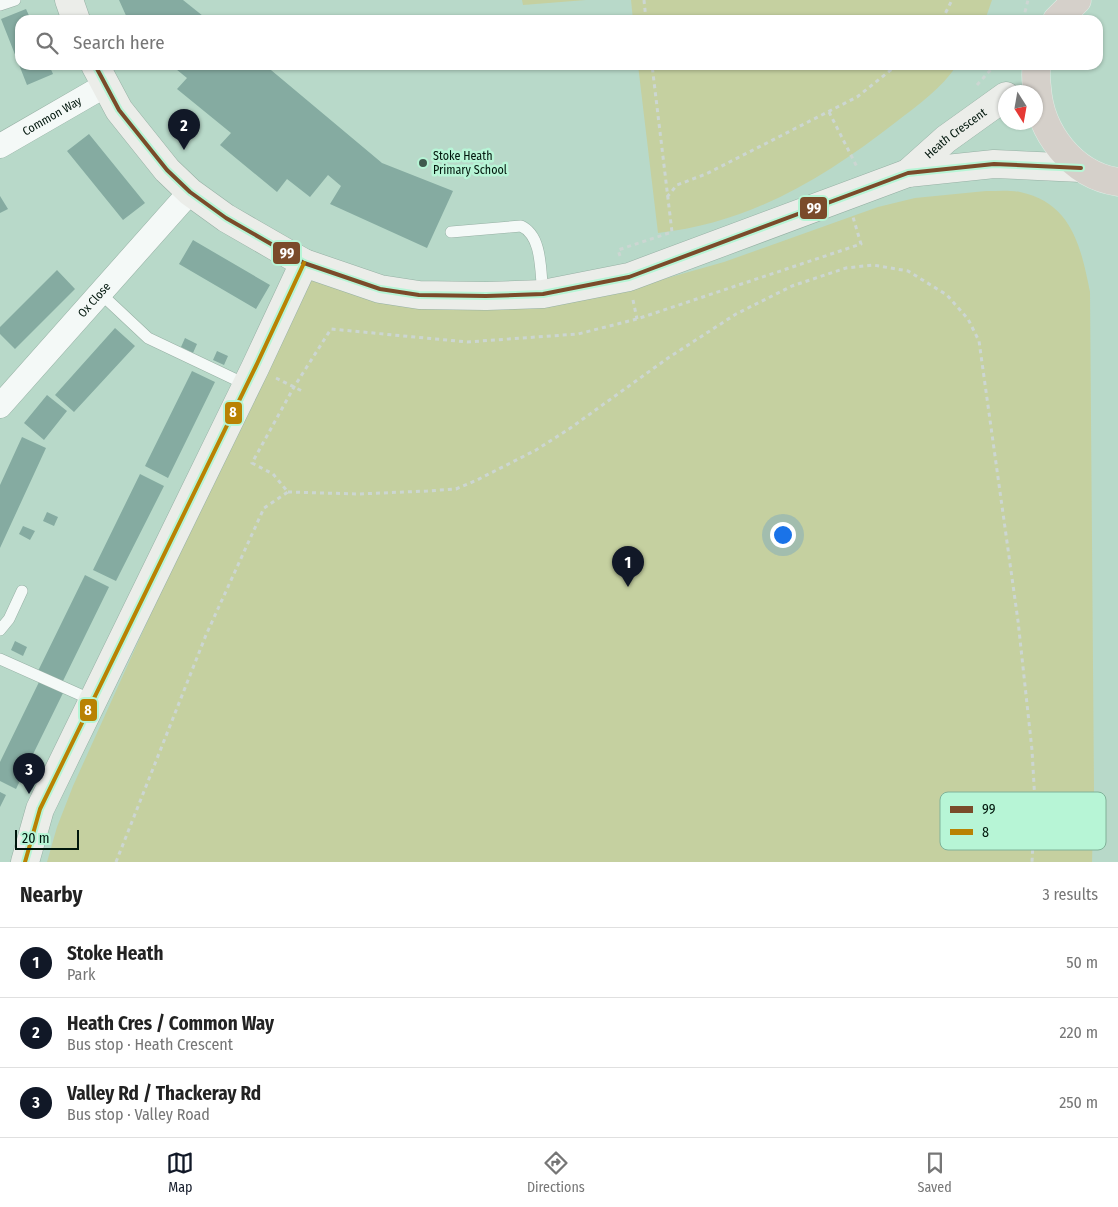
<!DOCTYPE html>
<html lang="en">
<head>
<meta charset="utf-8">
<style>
  :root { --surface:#fff; --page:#f2f2f2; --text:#222; --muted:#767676; --line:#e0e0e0; --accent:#111827 }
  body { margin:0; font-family:"Fira Sans Condensed",sans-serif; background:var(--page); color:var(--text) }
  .compass { position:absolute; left:998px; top:85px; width:45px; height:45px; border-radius:50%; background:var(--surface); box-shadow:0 1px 4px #0004; rotate:169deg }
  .scale { position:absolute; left:15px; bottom:12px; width:64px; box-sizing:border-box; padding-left:5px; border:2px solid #00160c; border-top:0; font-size:14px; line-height:18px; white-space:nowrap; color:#00160c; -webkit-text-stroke:4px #b7f5d6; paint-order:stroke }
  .you { position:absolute; left:782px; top:534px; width:18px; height:18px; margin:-12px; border:4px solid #fff; border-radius:50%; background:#1a73e8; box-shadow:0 0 0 8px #1a73e833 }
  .badge { display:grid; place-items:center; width:32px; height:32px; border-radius:50%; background:var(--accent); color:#fff; font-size:16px; font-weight:700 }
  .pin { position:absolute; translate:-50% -41px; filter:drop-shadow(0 1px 2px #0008) }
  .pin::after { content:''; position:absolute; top:26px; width:18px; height:15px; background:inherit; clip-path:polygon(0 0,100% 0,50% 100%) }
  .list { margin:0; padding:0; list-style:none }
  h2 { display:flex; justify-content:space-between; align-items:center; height:65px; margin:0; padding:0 20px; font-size:21px }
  h2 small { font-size:16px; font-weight:400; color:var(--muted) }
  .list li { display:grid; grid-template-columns:32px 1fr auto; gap:15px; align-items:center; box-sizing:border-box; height:70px; padding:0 20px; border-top:1px solid var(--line) }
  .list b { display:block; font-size:19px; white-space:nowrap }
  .list p { margin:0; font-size:16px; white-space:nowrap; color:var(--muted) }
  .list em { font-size:16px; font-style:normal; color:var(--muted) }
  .icon { flex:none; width:28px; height:28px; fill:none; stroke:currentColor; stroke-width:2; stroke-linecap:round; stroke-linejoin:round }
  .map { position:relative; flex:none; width:1118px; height:862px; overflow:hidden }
  .search { position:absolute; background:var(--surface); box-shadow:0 1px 4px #0004; left:15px; right:15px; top:15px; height:55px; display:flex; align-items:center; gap:12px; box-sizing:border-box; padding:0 18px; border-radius:15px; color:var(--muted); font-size:19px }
  .sheet { height:275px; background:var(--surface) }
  nav { display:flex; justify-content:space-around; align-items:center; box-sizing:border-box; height:70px; border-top:1px solid var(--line); background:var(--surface); font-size:14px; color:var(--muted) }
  nav a { display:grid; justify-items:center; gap:2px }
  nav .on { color:var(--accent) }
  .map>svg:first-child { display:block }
  .green { fill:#c5d0a0 }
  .building { fill:#85aba1 }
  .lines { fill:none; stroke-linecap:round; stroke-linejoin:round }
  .lane-casing { stroke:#96b0a4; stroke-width:12 }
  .street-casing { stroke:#96b0a4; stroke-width:25 }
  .secondary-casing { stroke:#96b0a4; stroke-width:29 }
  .highway-casing { stroke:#dfeee7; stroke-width:29 }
  .path { stroke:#ccd6d2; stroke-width:3; stroke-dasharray:4 4; stroke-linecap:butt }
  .lane { stroke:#f4f9f7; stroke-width:11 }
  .street { stroke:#f4f9f7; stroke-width:24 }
  .secondary { stroke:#ebede9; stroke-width:28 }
  .highway { stroke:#d5d0ca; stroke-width:28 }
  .bus-1-casing { stroke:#b7f5d6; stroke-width:8 }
  .bus-2-casing { stroke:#b7f5d6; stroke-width:8 }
  .bus-1 { stroke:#7a4b2a; stroke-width:4 }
  .bus-2 { stroke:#b98203; stroke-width:4 }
  .poi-dot { fill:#405a4e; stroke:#b7f5d6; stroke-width:2 }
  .labels { text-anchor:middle; stroke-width:5; stroke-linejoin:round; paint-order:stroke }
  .street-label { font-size:12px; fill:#00160c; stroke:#b7f5d6 }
  .poi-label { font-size:12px; fill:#00160c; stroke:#b7f5d6; text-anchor:start }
  .key { fill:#b7f5d6; stroke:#80b299; stroke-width:1 }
  .key-label { font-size:14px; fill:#00160c }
  .line-badge { stroke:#b7f5d6; stroke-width:2 }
  .badge-label { font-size:14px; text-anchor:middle; font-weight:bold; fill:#fff }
</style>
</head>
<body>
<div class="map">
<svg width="1118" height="862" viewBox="0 0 1118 862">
  <rect width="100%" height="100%" fill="#b8d9c9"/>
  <path class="green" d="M522,0H586L523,5Z
    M631,0H992L985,20H633Z
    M638,65H957C943,87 917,106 896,122C824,178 750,223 658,233Z
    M986,191C997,191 1010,190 1020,192C1072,203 1081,247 1090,292L1094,791L1092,862H47L57,827L73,786L253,388L308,275L331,284L632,288L724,262L878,207L915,198Z"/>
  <path class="building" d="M119,0H183L208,20H128Z
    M26,9L31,20H20V65H49L53,74L27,85L1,19Z
    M171,65H265L382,163L453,191L427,248L330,204L341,186L328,175L310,197L287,179L277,192L220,145L231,133L177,89L187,78Z
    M89,134L145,203L123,220L67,151Z
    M0,196L8,209L0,213Z
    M193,240L270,285L256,309L179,264Z
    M57,270L75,289L15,349L0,334V327Z
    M115,328L135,346L74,412L55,395Z
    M185,338L197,344L193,353L181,347Z
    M217,351L228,356L224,365L213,360Z
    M192,371L215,382L168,478L145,466Z
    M47,395L67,411L44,440L24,423Z
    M22,437L46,448L0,548V485Z
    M140,474L164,486L116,581L93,570Z
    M47,512L58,517L54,526L43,521Z
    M23,526L35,531L30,540L19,534Z
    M85,575L109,587L62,683L38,671Z
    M15,641L27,647L23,656L11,650Z
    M39,682L63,693L16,789L0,781V762Z
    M0,792L6,795L0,807Z"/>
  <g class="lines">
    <defs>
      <path id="lane" d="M0,5L15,0
        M451,232L521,226C543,236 540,272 543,294
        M100,293L148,338L247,385
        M0,630L9,619L22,591
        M0,659L92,700"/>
      <g id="street">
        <path id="s1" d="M0,146L104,86"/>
        <path id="s2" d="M0,406L190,192"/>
      </g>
      <g id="secondary">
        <path d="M69,0L76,20"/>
        <path d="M95,65L119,110L167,170L190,192L226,218L304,263L380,289L419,295L486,296L543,294L629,277L908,173L994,164L1081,168"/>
        <path id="s3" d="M908,173L946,139L1006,96"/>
        <path d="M25,862L40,809L255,368L304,263"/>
      </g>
      <path id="highway" d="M1057,20L1077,0
        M1037,65C1035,73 1036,80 1037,88C1040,132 1072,175 1118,182"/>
    </defs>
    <use href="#lane" class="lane-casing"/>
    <use href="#street" class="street-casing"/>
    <use href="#secondary" class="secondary-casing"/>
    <use href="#highway" class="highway-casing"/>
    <path class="path" d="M644,0L646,20
      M942,20L952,0
      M1023,20L1028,0
      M977,85L995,65
      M829,112L857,167
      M667,197L677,185L706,174L857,97L897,65
      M620,256L618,250L672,232L652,65
      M633,300L637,319
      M276,378L302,391
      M288,492L359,494L427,491L456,489L477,480L536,450L569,429L668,358L736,314L792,286L846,268L873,265L908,271L947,295L968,319L979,341L1018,621L1032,750L1035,802L1032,862
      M116,862L206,635L264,508L288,492L273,474L252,463L294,387L331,329L467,342L578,334L637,319L861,244L853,217"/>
    <use href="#lane" class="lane"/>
    <use href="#street" class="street"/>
    <use href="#secondary" class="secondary"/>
    <use href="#highway" class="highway"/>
    <defs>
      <path id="bus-1" d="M95,65L119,110L167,170L190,192L226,218L304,263L380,289L419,295L486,296L543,294L629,277L908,173L994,164L1081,168"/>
      <path id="bus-2" d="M25,862L40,809L255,368L304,263"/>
    </defs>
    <use href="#bus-1" class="bus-1-casing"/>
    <use href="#bus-2" class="bus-2-casing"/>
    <use href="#bus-1" class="bus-1"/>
    <use href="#bus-2" class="bus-2"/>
  </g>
  <circle class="poi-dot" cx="423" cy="163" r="5"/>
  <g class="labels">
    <g class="street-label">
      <text dy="4" stroke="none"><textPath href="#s1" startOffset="60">Common Way</textPath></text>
      <text dy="4" stroke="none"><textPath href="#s3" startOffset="62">Heath Crescent</textPath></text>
      <text dy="4" stroke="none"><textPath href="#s2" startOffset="142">Ox Close</textPath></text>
    </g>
    <g class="poi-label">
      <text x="433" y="160">Stoke Heath<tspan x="433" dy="14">Primary School</tspan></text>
    </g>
  </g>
  <rect x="940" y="792" width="166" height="58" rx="8" class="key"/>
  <rect x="950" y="806" width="23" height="7" fill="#7a4b2a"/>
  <rect x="950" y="829" width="23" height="6" fill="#b98203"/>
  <g class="key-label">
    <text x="982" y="814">99</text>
    <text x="982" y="837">8</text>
  </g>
  <g class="line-badge">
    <rect x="799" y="196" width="29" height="24" rx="5" fill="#7a4b2a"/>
    <rect x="272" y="241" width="29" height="24" rx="5" fill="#7a4b2a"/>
    <rect x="224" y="401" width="19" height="24" rx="5" fill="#b98203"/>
    <rect x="79" y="698" width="19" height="24" rx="5" fill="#b98203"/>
  </g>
  <g class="badge-label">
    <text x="814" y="213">99</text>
    <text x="287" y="258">99</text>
    <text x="233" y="417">8</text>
    <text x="88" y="715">8</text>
  </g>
</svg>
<svg class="compass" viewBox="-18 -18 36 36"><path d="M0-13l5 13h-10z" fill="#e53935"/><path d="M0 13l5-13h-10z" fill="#767676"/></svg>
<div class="scale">20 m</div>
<div class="you"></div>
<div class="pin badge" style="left:628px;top:587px">1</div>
<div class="pin badge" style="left:184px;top:150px">2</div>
<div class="pin badge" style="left:29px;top:794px">3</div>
<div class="search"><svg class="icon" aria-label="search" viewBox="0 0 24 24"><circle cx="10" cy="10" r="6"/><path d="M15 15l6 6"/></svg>Search here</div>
</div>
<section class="sheet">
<h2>Nearby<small>3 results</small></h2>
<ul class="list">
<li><span class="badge">1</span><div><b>Stoke Heath</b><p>Park</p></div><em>50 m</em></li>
<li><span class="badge">2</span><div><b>Heath Cres / Common Way</b><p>Bus stop · Heath Crescent</p></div><em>220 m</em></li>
<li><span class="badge">3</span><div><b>Valley Rd / Thackeray Rd</b><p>Bus stop · Valley Road</p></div><em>250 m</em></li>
</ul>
</section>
<nav>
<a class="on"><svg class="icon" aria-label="map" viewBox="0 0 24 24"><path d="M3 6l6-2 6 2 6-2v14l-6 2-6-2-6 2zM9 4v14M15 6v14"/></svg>Map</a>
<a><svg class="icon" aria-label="directions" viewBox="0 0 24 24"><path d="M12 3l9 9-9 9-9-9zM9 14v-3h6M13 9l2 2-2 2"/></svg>Directions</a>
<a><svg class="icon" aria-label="saved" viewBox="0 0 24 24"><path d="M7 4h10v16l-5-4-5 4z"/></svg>Saved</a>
</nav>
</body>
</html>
